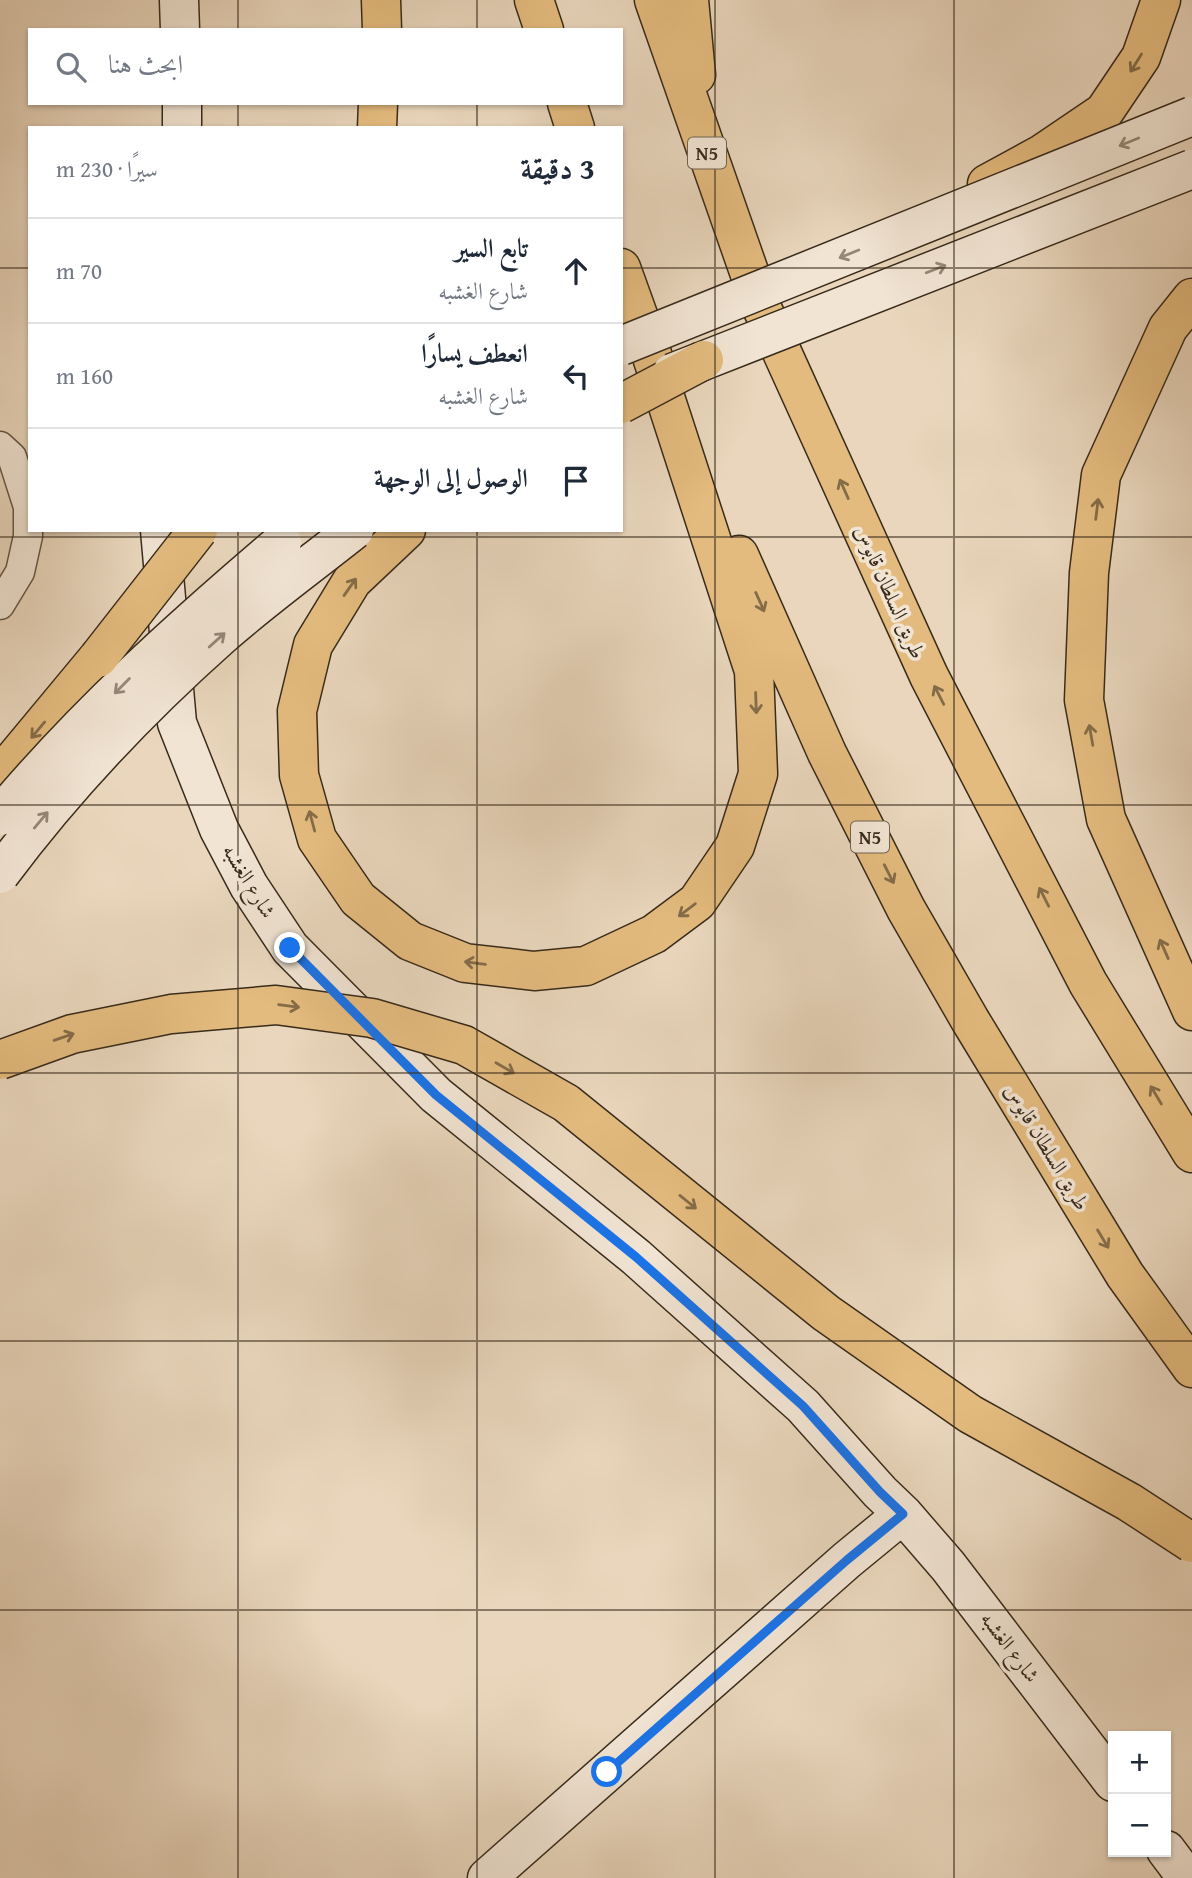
<!DOCTYPE html>
<html lang="ar">
<head>
<meta charset="utf-8">
<style>
  :root { --surface:#fff; --page:#f2f2f3; --text:#1f2937; --muted:#747a83; --line:#e0e1e3 }
  body { margin:0; font-family:"Gentium Book Plus",Amiri,serif; background:var(--page); color:var(--text); direction:rtl }
  .controls { position:absolute; right:21px; bottom:21px; display:grid; overflow:hidden; border-radius:0px; box-shadow:0 2px 5px #0004 }
  .controls button { width:63px; height:63px; display:grid; place-items:center; padding:0; border:0; border-bottom:2px solid var(--line); background:var(--surface); color:var(--text); font:35px sans-serif }
  .stop { position:absolute; width:21px; height:21px; margin:-16px; border:5px solid #1a73e8; border-radius:50%; background:#fff }
  .stop.end { background:#1a73e8; border-color:#fff; box-shadow:0 2px 7px #0008 }
  .list { margin:0; padding:0; list-style:none }
  h2 { display:flex; justify-content:space-between; align-items:center; height:91px; margin:0; padding:0 28px; font-size:30px }
  h2 small { font-size:23px; font-weight:400; color:var(--muted) }
  .list li { display:grid; grid-template-columns:46px 1fr auto; gap:21px; align-items:center; box-sizing:border-box; height:105px; padding:0 28px; border-top:2px solid var(--line) }
  .list b { display:block; font-size:26px; white-space:nowrap }
  .list p { margin:0; font-size:23px; white-space:nowrap; color:var(--muted) }
  .list em { font-size:23px; font-style:normal; color:var(--muted) }
  .icon { flex:none; width:38px; height:38px; fill:none; stroke:currentColor; stroke-width:2; stroke-linecap:round; stroke-linejoin:round }
  .map { position:relative; flex:none; width:1192px; height:1878px; overflow:hidden; direction:ltr }
  .search { position:absolute; background:var(--surface); box-shadow:0 2px 5px #0004; left:28px; top:28px; width:595px; height:77px; display:flex; align-items:center; gap:18px; box-sizing:border-box; padding:0 24px; border-radius:0px; color:var(--muted); font-size:26px }
  .panel { position:absolute; background:var(--surface); box-shadow:0 2px 5px #0004; left:28px; top:126px; width:595px; height:406px; border-radius:0px; direction:rtl }
  .map>svg:first-child { display:block }
  .lines { fill:none; stroke-linecap:round; stroke-linejoin:round }
  .street-casing { stroke:#645643; stroke-width:31 }
  .secondary-casing { stroke:#382b1b; stroke-width:41 }
  .highway-casing { stroke:#382b1b; stroke-width:41 }
  .street { stroke:#f1e4d3; stroke-width:28 }
  .secondary { stroke:#f1e4d3; stroke-width:38 }
  .highway { stroke:#e4bb7e; stroke-width:38 }
  .secondary-bridge-casing { stroke:#382b1b; stroke-width:41; stroke-linecap:butt }
  .highway-bridge-casing { stroke:#382b1b; stroke-width:41; stroke-linecap:butt }
  .secondary-bridge { stroke:#f1e4d3; stroke-width:38 }
  .highway-bridge { stroke:#e4bb7e; stroke-width:38 }
  .oneway { stroke:#856c48 }
  .oneway2 { stroke:#948877 }
  .route { stroke:#1a73e8; stroke-width:9 }
  .grid { fill:none; stroke:#382b1b; stroke-width:2; stroke-opacity:0.55 }
  .labels { text-anchor:middle; stroke-width:7; stroke-linejoin:round; paint-order:stroke }
  .shield { fill:#f1e4d3; stroke:#706252; stroke-width:2 }
  .shield-label { font-size:19px; font-weight:bold; fill:#382b1b }
  .street-label { font-size:21px; fill:#382b1b; stroke:#f1e4d3 }
</style>
</head>
<body>
<div class="map">
<svg width="1192" height="1878" viewBox="0 0 1192 1878">
  <rect width="100%" height="100%" fill="#e9d6bc"/>
  <filter id="stains"><feTurbulence type="fractalNoise" baseFrequency=".00286" numOctaves="4"/><feColorMatrix values="0 0 0 0 .2 0 0 0 0 .09 0 0 0 0 .02 0 0 0 .5 -.17"/></filter>
  <radialGradient id="worn" r=".72"><stop offset=".6" stop-color="#630" stop-opacity="0"/><stop offset="1" stop-color="#630" stop-opacity=".3"/></radialGradient>
  <g class="lines">
    <defs>
      <path id="street" d="M0,446L12,457L28,507V536L20,572L0,605"/>
      <path id="secondary" d="M179,0L180,30
        M182,128V103
        M160,530L177,723L219,829L249,886L290,948L436,1095L636,1257L803,1406L880,1492L903,1514
        M1166,1850L1187,1878
        M487,1878L847,1560L903,1514L948,1566L1113,1782"/>
      <path id="highway" d="M381,0L382,30
        M534,0L544,30
        M654,0L761,306L929,676L1088,983L1192,1153
        M689,0L696,75
        M567,103L575,128
        M377,128L378,103
        M987,184L1042,154L1104,112L1141,57L1161,0
        M621,268L657,368
        M1192,298L1168,328L1101,475L1089,573L1084,700L1106,819L1192,1011
        M406,530L352,581L313,645L297,711L299,775L317,839L358,899L410,941L465,963L534,971L586,966L654,934L697,902L735,846L758,774L754,671L652,357
        M739,555L827,753L906,909L970,1020L1125,1275L1192,1368
        M0,776L98,658"/>
    </defs>
    <use href="#street" class="street-casing"/>
    <use href="#secondary" class="secondary-casing"/>
    <use href="#highway" class="highway-casing"/>
    <use href="#street" class="street"/>
    <use href="#secondary" class="secondary"/>
    <use href="#highway" class="highway"/>
    <defs>
      <path id="secondary-bridge" d="M621,346L1192,116
        M672,373L1192,169
        M0,816C84,715 182,627 282,542
        M0,874C64,788 140,708 221,636C263,599 310,565 354,530"/>
      <path id="highway-bridge" d="M621,404L704,360
        M98,658L198,530
        M0,1060L72,1034L171,1014L276,1005L372,1018L464,1045L566,1103L826,1313L970,1414L1129,1502L1192,1543"/>
    </defs>
    <use href="#secondary-bridge" class="secondary-bridge-casing"/>
    <use href="#highway-bridge" class="highway-bridge-casing"/>
    <use href="#secondary-bridge" class="secondary-bridge"/>
    <use href="#highway-bridge" class="highway-bridge"/>
  </g>
  <defs><path id="oneway-shaft" d="M-6 0H5M1.5-3L5.5 0L1.5 3" fill="none" stroke-width="1.6" stroke-linecap="round" stroke-linejoin="round" transform="scale(1.75)"/></defs>
  <g class="oneway">
    <use href="#oneway-shaft" transform="translate(1136 63) rotate(122)"/>
    <use href="#oneway-shaft" transform="translate(844 489) rotate(-114)"/>
    <use href="#oneway-shaft" transform="translate(1097 509) rotate(-83)"/>
    <use href="#oneway-shaft" transform="translate(350 587) rotate(-55)"/>
    <use href="#oneway-shaft" transform="translate(760 602) rotate(66)"/>
    <use href="#oneway-shaft" transform="translate(939 695) rotate(-117)"/>
    <use href="#oneway-shaft" transform="translate(756 703) rotate(88)"/>
    <use href="#oneway-shaft" transform="translate(38 730) rotate(130)"/>
    <use href="#oneway-shaft" transform="translate(1091 735) rotate(-100)"/>
    <use href="#oneway-shaft" transform="translate(312 821) rotate(-105)"/>
    <use href="#oneway-shaft" transform="translate(889 874) rotate(63)"/>
    <use href="#oneway-shaft" transform="translate(1044 897) rotate(-117)"/>
    <use href="#oneway-shaft" transform="translate(687 910) rotate(143)"/>
    <use href="#oneway-shaft" transform="translate(1164 949) rotate(-114)"/>
    <use href="#oneway-shaft" transform="translate(475 963) rotate(-172)"/>
    <use href="#oneway-shaft" transform="translate(289 1006) rotate(8)"/>
    <use href="#oneway-shaft" transform="translate(64 1037) rotate(-19)"/>
    <use href="#oneway-shaft" transform="translate(505 1068) rotate(30)"/>
    <use href="#oneway-shaft" transform="translate(1156 1095) rotate(-121)"/>
    <use href="#oneway-shaft" transform="translate(688 1202) rotate(39)"/>
    <use href="#oneway-shaft" transform="translate(1103 1239) rotate(59)"/>
  </g>
  <g class="oneway2">
    <use href="#oneway-shaft" transform="translate(1129 142) rotate(158)"/>
    <use href="#oneway-shaft" transform="translate(849 254) rotate(158)"/>
    <use href="#oneway-shaft" transform="translate(936 269) rotate(-21)"/>
    <use href="#oneway-shaft" transform="translate(217 640) rotate(-42)"/>
    <use href="#oneway-shaft" transform="translate(122 686) rotate(135)"/>
    <use href="#oneway-shaft" transform="translate(41 820) rotate(-50)"/>
  </g>
  <g class="lines">
    <path class="route" d="M290,948L436,1095L636,1257L803,1406L880,1492L903,1514L847,1560L607,1772"/>
  </g>
  <path class="grid" d="M238,0V30M477,0V30M715,0V1878M954,0V1878M238,103V128M477,103V128M0,268H30M621,268H1192M238,530V1878M477,530V1878M0,537H1192M0,805H1192M0,1073H1192M0,1341H1192M0,1610H1192"/>
  <g class="labels">
    <g class="shield">
      <rect x="688" y="137.5" width="38" height="31" rx="5"/>
      <rect x="851" y="821.5" width="38" height="31" rx="5"/>
    </g>
    <g class="shield-label">
      <text x="707" y="160">N5</text>
      <text x="870" y="844">N5</text>
    </g>
    <g class="street-label">
      <text transform="translate(890 592) rotate(66)" y="7">طريق السلطان قابوس</text>
      <text transform="translate(249 881) rotate(59)" y="7">شارع الغشبه</text>
      <text transform="translate(1047 1147) rotate(59)" y="7">طريق السلطان قابوس</text>
      <text transform="translate(1010 1647) rotate(53)" y="7">شارع الغشبه</text>
    </g>
  </g>
  <rect width="100%" height="100%" filter="url(#stains)"/>
  <rect width="100%" height="100%" fill="url(#worn)"/>
</svg>
<div class="controls">
<button>+</button>
<button>−</button>
</div>
<div class="stop" style="left:607px;top:1772px"></div>
<div class="stop end" style="left:290px;top:948px"></div>
<div class="search"><svg class="icon" aria-label="search" viewBox="0 0 24 24"><circle cx="10" cy="10" r="6"/><path d="M15 15l6 6"/></svg>ابحث هنا</div>
<section class="panel">
<h2>3 دقيقة<small>سيرًا · 230 m</small></h2>
<ul class="list">
<li><svg class="icon" aria-label="ahead" viewBox="0 0 24 24"><path d="M12 20V5M6 11l6-6 6 6"/></svg><div><b>تابع السير</b><p>شارع الغشبه</p></div><em>70 m</em></li>
<li><svg class="icon" aria-label="left" viewBox="0 0 24 24"><path d="M17 20v-9H6M10 6l-5 5 5 5"/></svg><div><b>انعطف يسارًا</b><p>شارع الغشبه</p></div><em>160 m</em></li>
<li><svg class="icon" aria-label="arrive" viewBox="0 0 24 24"><path d="M6 21V4h12l-3 4 3 4H6"/></svg><div><b>الوصول إلى الوجهة</b></div></li>
</ul>
</section>
</div>
</body>
</html>
